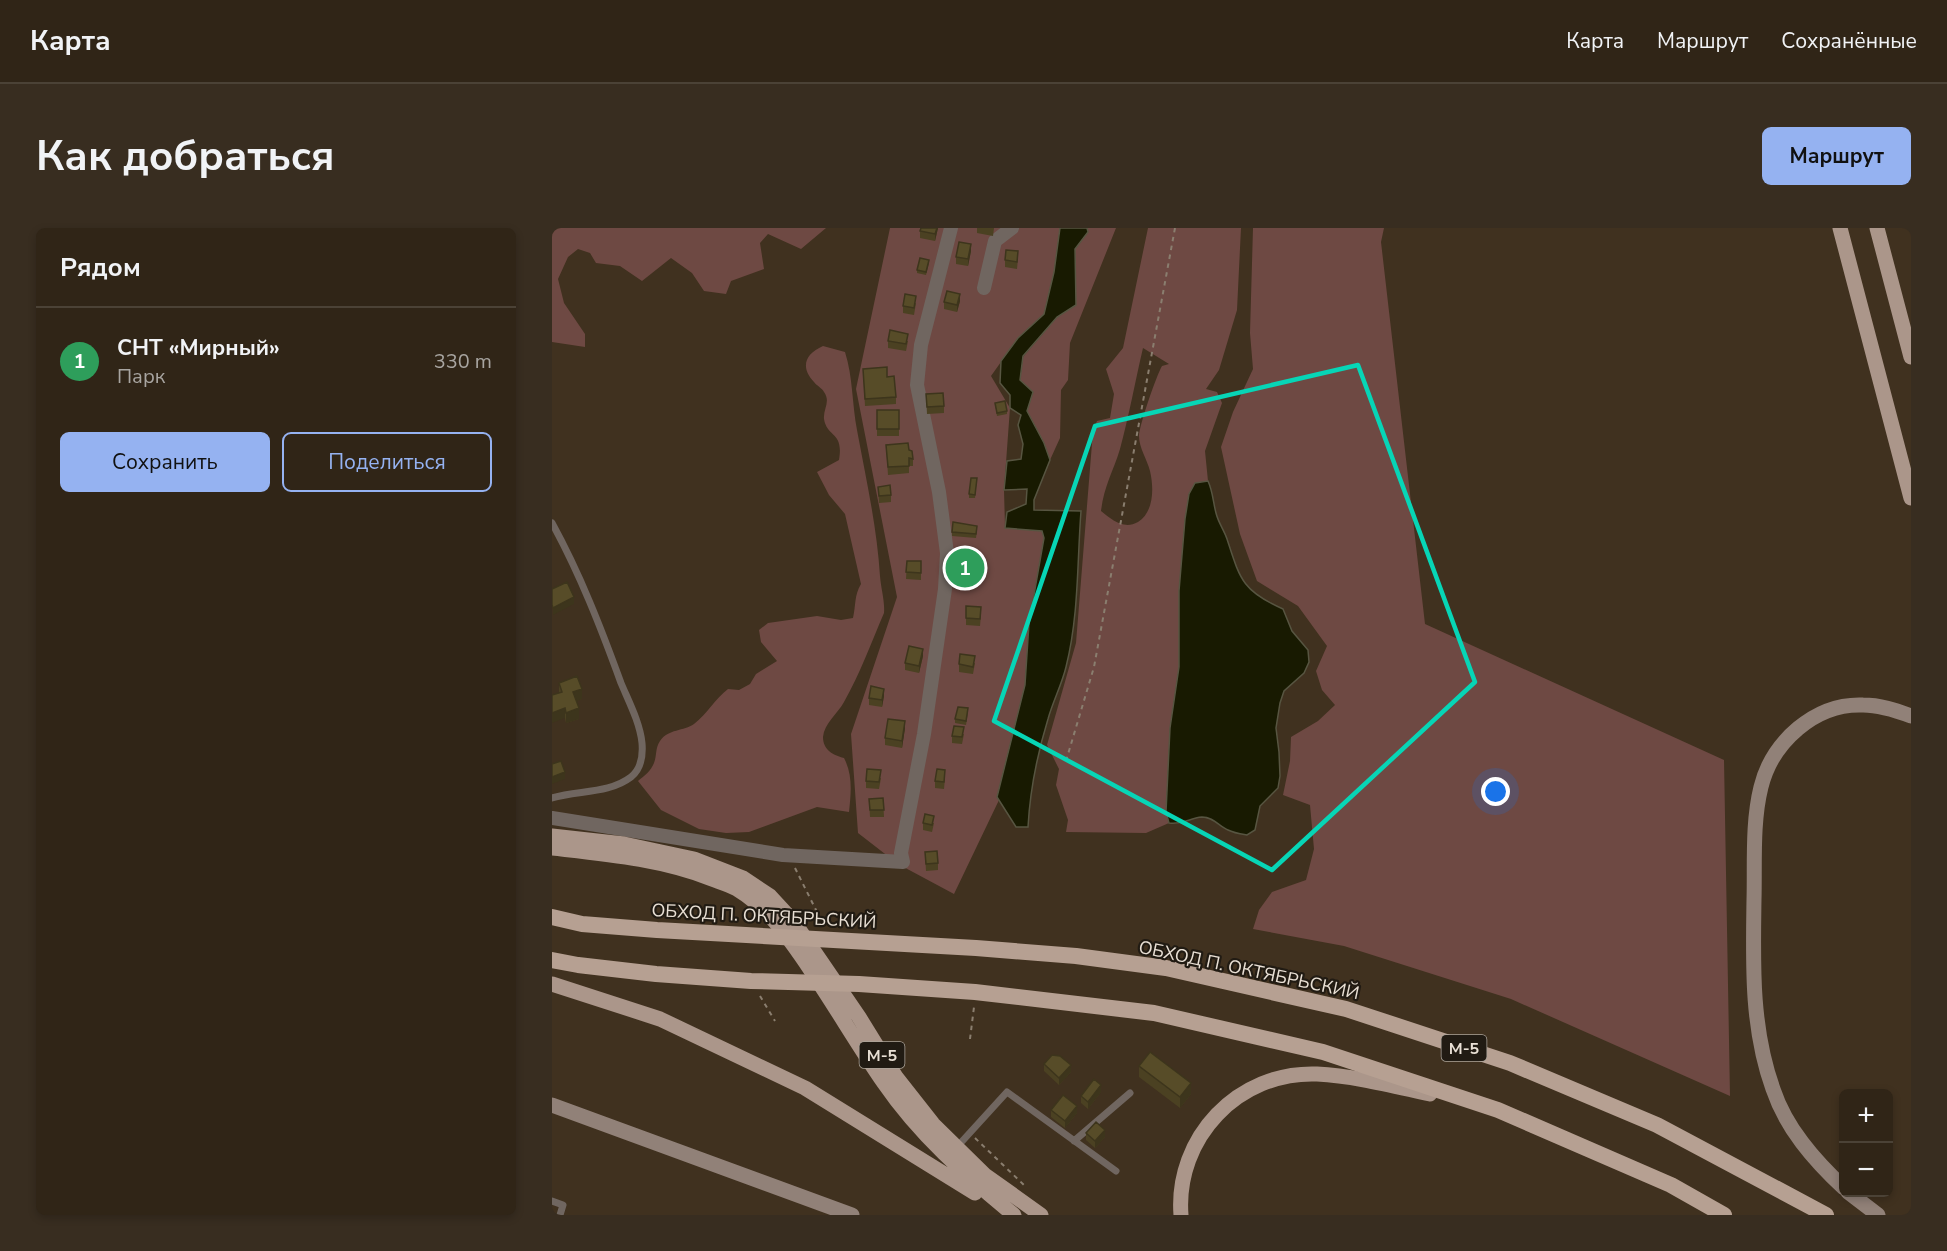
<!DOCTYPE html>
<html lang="ru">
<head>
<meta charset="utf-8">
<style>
  :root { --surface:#302517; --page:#382d20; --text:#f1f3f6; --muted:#a8a5a1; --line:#4b4236; --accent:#95b2f1 }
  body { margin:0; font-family:"Nunito Sans",sans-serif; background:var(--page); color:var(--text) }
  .controls { position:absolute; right:18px; bottom:18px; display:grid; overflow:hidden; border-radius:9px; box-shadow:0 3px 9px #0003 }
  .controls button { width:54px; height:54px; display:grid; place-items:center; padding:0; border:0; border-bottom:2px solid var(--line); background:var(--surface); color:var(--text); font:30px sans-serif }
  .you { position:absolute; left:944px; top:564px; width:21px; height:21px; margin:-15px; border:4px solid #fff; border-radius:50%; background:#1a73e8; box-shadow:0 0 0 9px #1a73e833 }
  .badge { display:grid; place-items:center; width:39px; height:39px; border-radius:50%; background:var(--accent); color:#fff; font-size:20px; font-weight:700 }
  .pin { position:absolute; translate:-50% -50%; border:3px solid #fff; box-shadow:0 2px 6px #0006 }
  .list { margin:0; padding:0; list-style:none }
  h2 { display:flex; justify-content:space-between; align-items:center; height:78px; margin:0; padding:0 24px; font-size:26px }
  h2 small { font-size:20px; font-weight:400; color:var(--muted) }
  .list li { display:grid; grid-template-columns:39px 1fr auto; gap:18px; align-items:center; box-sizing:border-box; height:108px; padding:0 24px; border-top:2px solid var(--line) }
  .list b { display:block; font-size:22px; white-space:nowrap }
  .list p { margin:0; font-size:20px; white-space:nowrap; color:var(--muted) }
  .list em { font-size:20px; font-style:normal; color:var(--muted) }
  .actions { display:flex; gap:12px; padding:18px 24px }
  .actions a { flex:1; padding:14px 0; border:2px solid var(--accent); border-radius:9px; text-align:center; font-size:21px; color:var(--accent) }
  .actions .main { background:var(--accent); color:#111 }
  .map { position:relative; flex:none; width:1359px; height:987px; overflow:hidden; border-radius:9px }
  header { display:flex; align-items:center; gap:36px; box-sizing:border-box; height:84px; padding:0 30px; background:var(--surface); border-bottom:2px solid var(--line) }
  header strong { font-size:28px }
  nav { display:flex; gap:33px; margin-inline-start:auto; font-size:21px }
  .intro { display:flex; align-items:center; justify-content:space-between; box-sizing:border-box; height:144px; padding:0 36px }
  h1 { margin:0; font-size:42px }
  .button { padding:15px 27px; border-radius:9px; background:var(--accent); color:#111; font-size:21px; font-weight:700 }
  main { display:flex; gap:36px; padding:0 36px }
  aside { flex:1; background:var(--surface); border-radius:9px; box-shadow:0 3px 9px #0003 }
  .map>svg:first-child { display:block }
  .green { fill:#6e4943; fill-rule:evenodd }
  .water { fill:#181a01; stroke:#575541; stroke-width:1.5 }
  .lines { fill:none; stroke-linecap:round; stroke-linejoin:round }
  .path { stroke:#8a7e6f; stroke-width:2; stroke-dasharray:4.5 4.5; stroke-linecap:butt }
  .service { stroke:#706660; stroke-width:7 }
  .minor { stroke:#706660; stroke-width:14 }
  .secondary { stroke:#918178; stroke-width:15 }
  .primary { stroke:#ab968a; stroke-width:15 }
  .trunk { stroke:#b6a092; stroke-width:16 }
  .wall { fill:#4b4122 }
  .shaded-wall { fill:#3d351c }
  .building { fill:#574c28; stroke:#3d351c; stroke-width:1.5 }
  .marked { fill:none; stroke:#07d5b6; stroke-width:4.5; stroke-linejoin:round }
  .labels { text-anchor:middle; stroke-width:4.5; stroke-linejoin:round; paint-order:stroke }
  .shield { fill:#211b13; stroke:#ada59b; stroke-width:1.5 }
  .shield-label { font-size:16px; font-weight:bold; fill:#e9e0d5 }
  .street-label { font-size:18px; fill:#e9e0d5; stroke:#211b13 }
</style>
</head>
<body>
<header>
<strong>Карта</strong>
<nav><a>Карта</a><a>Маршрут</a><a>Сохранённые</a></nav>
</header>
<div class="intro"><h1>Как добраться</h1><a class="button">Маршрут</a></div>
<main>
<aside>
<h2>Рядом<small></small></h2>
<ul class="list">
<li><span class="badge" style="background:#2e9e5b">1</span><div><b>СНТ «Мирный»</b><p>Парк</p></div><em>330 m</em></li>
</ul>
<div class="actions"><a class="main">Сохранить</a><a>Поделиться</a></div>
</aside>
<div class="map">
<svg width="1359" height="987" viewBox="0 0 1359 987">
  <rect width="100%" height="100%" fill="#40311f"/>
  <path class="green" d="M0,0H274L249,21L216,6L208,15L212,41L179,53L174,66L152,63L140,45L119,30L90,53L68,38L44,35L38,25L26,21L16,29L6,51L12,75L33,106V119L0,114Z
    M338,0H508L502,44L492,86L466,110L439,148L458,180L452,262L453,299L490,303L492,310L477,395L473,457L447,572L402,666L346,636L306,605L299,506L345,369L304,161Z
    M535,0H564L518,115L516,152L509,162L508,210L498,232L492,215L475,183L468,152L471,129L505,89L524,77L523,21L536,4Z
    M596,0H689L685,82L667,142L654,161L665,164L670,175L653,223L656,253L643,255L637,266L633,291L627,363V439L618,500L614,584L617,595L594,605L514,604L516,592L504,557L507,541L495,517L524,415L541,203L545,193L558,190L562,166L554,141L571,120ZM591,120L617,136L610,138C605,146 587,198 587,208C587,220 595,231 598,243C602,260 602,284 586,294C572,302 560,292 549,283C552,258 561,244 568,221C577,188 583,154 591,120Z
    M701,0H832L829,14L873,396L1172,532L1178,868L959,771L792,718L701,701L707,682L720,664L754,652L762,621L758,577L731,567L738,533L739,509L766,493L783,477L770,462L764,443L775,418L746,378L705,353L688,306L669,219L681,184L701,141L698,105Z
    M271,118L293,124C301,149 300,176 305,202C314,251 325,299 328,348C329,361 333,373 332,385C319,415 308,446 292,474C286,485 272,496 271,509C271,522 281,527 292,530C301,547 299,565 297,584L265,579L197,604L174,605L147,601L109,582L86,553C92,548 99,543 102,535C105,528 103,520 108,513C116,501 132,503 142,496C155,486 163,471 176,461L187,462L198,456L204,446L225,433L209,414L207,402L216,395L265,388L289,392L301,390C304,377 302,368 309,356L293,286L277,267L265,244L287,232C292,203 275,210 272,191C271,181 279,174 272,164C270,160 265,158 262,154C248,139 253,126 271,118Z"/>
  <path class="water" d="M508,0H535L536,4L523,21L524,77L505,89L471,128L468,152L481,164L475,183L492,215L498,232L482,272V282L529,283C525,335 527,387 514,439C510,456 501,473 496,491C485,527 478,562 476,599H464L445,569L473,457L477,395L492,310L490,303L453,300L455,284L474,276L475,261L452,262L455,233L469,231L471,216L466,197L469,187L458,180V167L448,155L449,133L466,110L492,86L502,44Z
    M656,253C661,264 661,274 664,285C666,294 672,302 675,311C688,351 690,363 731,381L740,403L756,422L757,434L752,445L732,463L728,475L724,500L727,524L728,548L726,560L708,578L703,602L695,607C689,606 682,605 676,602C667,598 661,589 650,589C637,590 632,597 617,595L614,584L618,500L627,439V363L633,291L637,266L643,255Z"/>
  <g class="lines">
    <path class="path" d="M514,533L542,439L623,0
      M243,640L271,696
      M208,768L223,793
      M418,811L422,779
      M423,910L473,958"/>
    <path class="service" d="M0,295C28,346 49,400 69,455C77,474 88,495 90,515C91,527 89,541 79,549C57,566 25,562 0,570
      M522,913L578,865
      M404,920L455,864L564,943
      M0,973L11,977L8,987"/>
    <path class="minor" d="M432,60L443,13L460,0
      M0,590L231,627L351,634L349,625L372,506L393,361L395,325L387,264L365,157L369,117L399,0"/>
    <path class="secondary" d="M0,877L300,987
      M1292,960C1262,932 1234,900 1221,861C1199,800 1201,736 1202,672C1203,636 1200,595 1209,559C1220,514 1263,475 1311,477C1328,477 1343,482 1359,488
      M1296,964L1326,987"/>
    <path class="primary" d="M1288,0L1359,270
      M1325,0L1359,129
      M0,608L72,616L142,631L191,650L218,668L242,694L307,789L344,849L381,896L433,947L489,987
      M0,620C53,626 110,631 160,651C168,654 178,657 185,661C218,681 239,713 260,744C285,781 307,819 332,855C367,906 414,948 462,987
      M0,756L108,791L253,860L423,965
      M629,987C623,910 686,843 765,846C803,848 841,858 878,866"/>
    <path class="trunk" d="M0,689L30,696L105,702L424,720L524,728L614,740L794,781L958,835L1105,897L1274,987
      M0,732L26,737L104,746L199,753L307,756L423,764L602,785L771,824L946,882L1119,957L1172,987"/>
  </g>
  <path class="wall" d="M386,0L383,13L368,10V3Z
    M425,0H442L441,8L425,5Z
    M419,23L416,38L404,36V29Z
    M466,30L465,41L453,39V32Z
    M377,35L374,47L365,45V42Z
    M408,73L405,84L392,81V74Z
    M364,75L362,87L351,85V78Z
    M336,113H356L354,123L336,120Z
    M311,141L335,149L344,169V176L313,178Z
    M374,166L392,178V185L375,186Z
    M443,175L455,183V186L445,188Z
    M325,182H347V208H325Z
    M334,217L357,222L361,231V238H357V245L336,247Z
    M425,250L423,270H417V266Z
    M326,259L339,267V274L327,275Z
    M425,302L424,310L400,308V304Z
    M355,333H369V352L354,351Z
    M429,386L428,398L414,397V390Z
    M371,428L367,445L353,442V435Z
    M423,435L421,446L407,444V436Z
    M7,455L30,471L24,473L27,491L14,495L7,465Z
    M332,468L330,479L317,477V470Z
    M416,484L414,497L403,495V491Z
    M353,500L350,520L333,517V510Z
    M412,506L410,516L400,515V508Z
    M393,549L392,561L383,560V553Z
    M329,550L327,561L314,560V553Z
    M331,570L332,589H318L317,571Z
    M371,595H382L380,604L371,602Z
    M373,624L386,635V642L374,643Z
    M492,836L519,844L507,857L492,843Z
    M587,838L639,866L628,880L587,849Z
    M549,864L536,881L529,875V868Z
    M499,882L525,885L513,900L499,889Z
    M534,905L553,909L543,920L534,912Z"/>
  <path class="shaded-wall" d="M385,0H386L383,13V6Z
    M419,16V23L416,38V31Z
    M408,66V73L405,84V77Z
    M22,369V376L1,387V380Z
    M371,421V428L367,445V438Z
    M30,461V471L21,475V464Z
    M332,461V468L330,479V472Z
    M13,480V490L0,495V485Z
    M27,480V491L14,495V485Z
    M353,493V500L350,520V513Z
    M13,544V551L0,556V549Z
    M519,837V844L507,857V850Z
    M639,855V866L628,880V869Z
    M549,857V864L536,881V874Z
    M525,878V885L513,900V893Z
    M553,902V909L543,920V913Z"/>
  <path class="building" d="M369,0H385L383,6L368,3Z
    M407,14L419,16L416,31L404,29Z
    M454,22L466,23L465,34L453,32Z
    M368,30L377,32L374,44L365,42Z
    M395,63L408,66L405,77L392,74Z
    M353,66L364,68L362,80L351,78Z
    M338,102L356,106L354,116L336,113Z
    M335,139V149L342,148L344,169L313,171L311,141Z
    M391,165L392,178L375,179L374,166Z
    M453,173L455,183L445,185L443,175Z
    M325,182H347V201H325Z
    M356,215L357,222L360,223L361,231L357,230V238L336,239L334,217Z
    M419,250H425L423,267L417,266Z
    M338,257L339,267L327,268L326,259Z
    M401,294L425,298L424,306L400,304Z
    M355,333H369V345L354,344Z
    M15,354L22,369L1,380L0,377V361Z
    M414,378L429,379L428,391L414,390Z
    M357,418L371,421L367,438L353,435Z
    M408,426L423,428L421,439L407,436Z
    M25,448L30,461L21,464L27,480L14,485L13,480L0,485V467L10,464L7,455Z
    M319,458L332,461L330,472L317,470Z
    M406,479L416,480L414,493L403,491Z
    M336,491L353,493L350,513L333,510Z
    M402,498L412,499L410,509L400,508Z
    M9,533L13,544L0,549V536Z
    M315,541L329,542L327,554L314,553Z
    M385,541L393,542L392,554L383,553Z
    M331,570L332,582H318L317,571Z
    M373,586L382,588L380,597L371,595Z
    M385,623L386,635L374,636L373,624Z
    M598,824L639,855L628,869L587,838Z
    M500,827L508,828L519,837L507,850L492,836Z
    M542,851L549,857L536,874L529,868Z
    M511,867L525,878L513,893L499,882Z
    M544,894L553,902L543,913L534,905Z"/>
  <path class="marked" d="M806,137L923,454L720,642L442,493L543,198Z"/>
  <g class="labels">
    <g class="shield">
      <rect x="889.5" y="807" width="45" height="26" rx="4.5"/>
      <rect x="307.5" y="814" width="45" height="26" rx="4.5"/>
    </g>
    <g class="shield-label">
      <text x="912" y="826">М-5</text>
      <text x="330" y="833">М-5</text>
    </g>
    <g class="street-label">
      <text transform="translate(212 688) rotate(3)" y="6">ОБХОД П. ОКТЯБРЬСКИЙ</text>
      <text transform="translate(697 742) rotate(12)" y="6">ОБХОД П. ОКТЯБРЬСКИЙ</text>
    </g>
  </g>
</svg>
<div class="controls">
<button>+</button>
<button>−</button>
</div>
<div class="you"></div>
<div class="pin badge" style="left:413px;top:340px;background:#2e9e5b">1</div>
</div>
</main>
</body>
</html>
